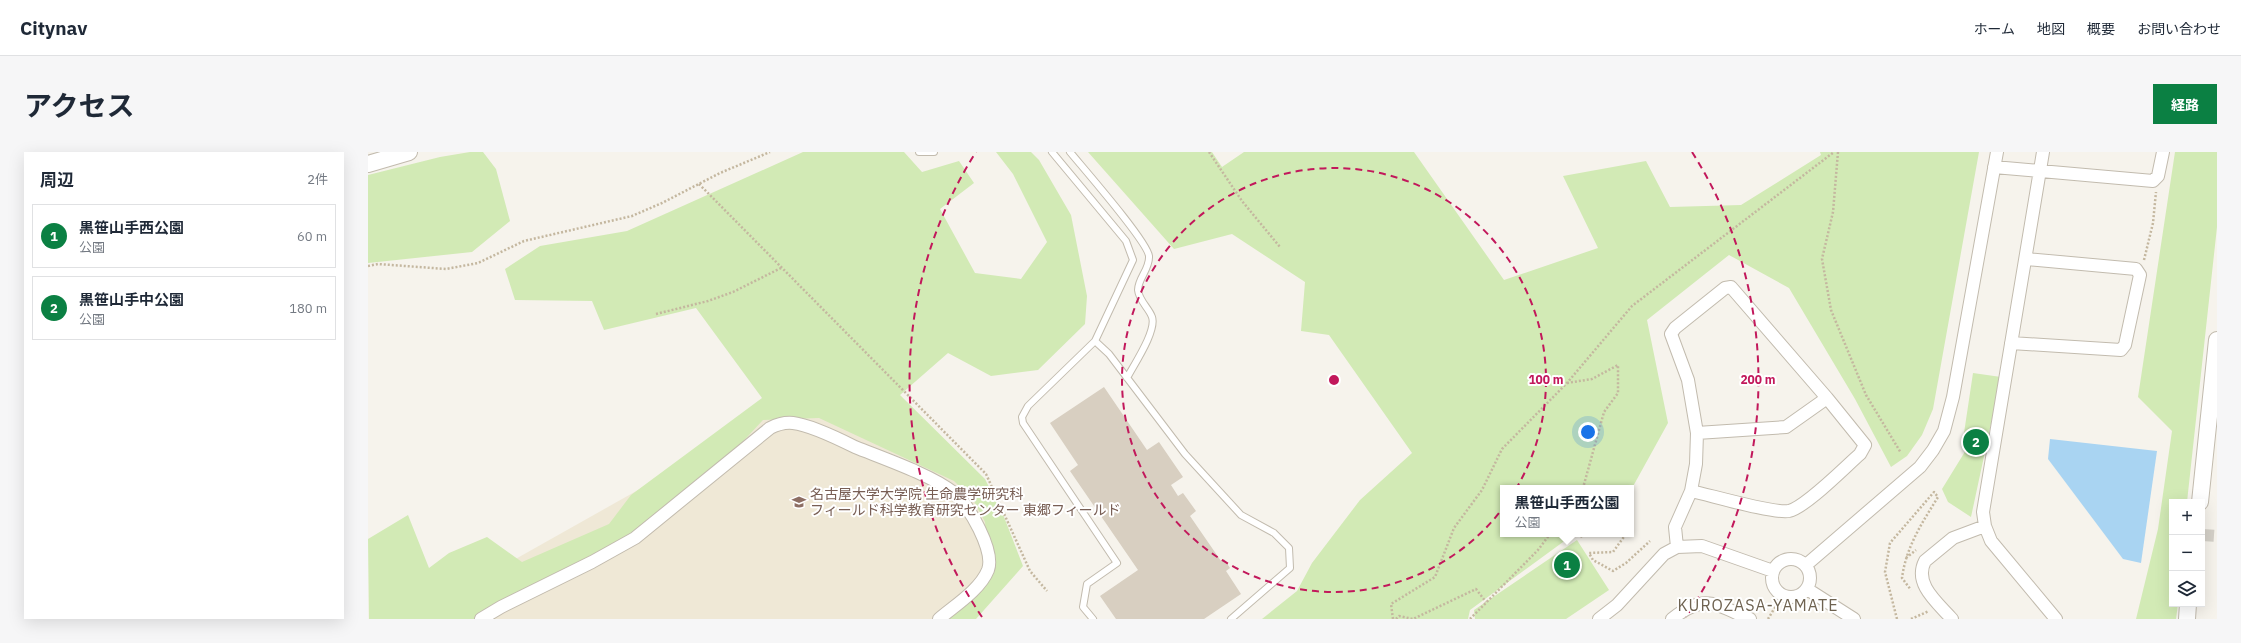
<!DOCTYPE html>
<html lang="ja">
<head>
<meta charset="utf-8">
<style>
  :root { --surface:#fff; --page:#f6f6f7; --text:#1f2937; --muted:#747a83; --line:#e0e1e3; --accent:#0b8043 }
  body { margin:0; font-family:"IBM Plex Sans","Noto Sans JP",sans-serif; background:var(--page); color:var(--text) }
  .controls { position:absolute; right:12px; bottom:12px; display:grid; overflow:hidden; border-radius:0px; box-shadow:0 4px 16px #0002 }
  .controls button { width:36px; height:36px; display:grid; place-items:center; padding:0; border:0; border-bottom:1px solid var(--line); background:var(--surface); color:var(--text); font:20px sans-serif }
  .you { position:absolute; left:1220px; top:280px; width:14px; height:14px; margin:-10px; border:3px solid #fff; border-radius:50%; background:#1a73e8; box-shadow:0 0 0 6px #1a73e833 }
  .badge { display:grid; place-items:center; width:26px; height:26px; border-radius:50%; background:var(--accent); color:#fff; font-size:13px; font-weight:700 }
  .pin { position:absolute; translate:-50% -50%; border:2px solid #fff; box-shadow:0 1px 4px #0006 }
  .popup { position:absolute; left:1132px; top:333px; width:134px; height:52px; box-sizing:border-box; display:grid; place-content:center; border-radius:0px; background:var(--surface); filter:drop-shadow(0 1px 3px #0005); font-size:13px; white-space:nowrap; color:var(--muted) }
  .popup b { font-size:15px; color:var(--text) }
  .popup::after { content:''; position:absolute; left:50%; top:100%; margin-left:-8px; border:8px solid transparent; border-top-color:var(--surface) }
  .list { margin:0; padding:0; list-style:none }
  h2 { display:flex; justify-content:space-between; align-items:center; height:52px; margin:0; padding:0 16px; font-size:17px }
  h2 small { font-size:13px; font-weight:400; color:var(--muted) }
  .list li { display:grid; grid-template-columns:26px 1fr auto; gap:12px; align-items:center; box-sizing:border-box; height:64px; margin:0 8px 8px; padding:0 8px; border:1px solid var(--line); border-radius:0px }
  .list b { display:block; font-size:15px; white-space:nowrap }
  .list p { margin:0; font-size:13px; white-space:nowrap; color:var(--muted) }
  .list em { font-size:13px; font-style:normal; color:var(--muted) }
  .icon { flex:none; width:22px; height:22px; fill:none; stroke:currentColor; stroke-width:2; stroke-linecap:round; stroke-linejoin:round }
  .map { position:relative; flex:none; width:1849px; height:467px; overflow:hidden; border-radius:0px }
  header { display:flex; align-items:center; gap:24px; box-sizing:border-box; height:56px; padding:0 20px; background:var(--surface); border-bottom:1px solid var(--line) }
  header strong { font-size:19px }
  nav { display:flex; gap:22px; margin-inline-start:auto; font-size:14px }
  .intro { display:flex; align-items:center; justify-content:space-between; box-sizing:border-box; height:96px; padding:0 24px }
  h1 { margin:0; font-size:28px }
  .button { padding:10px 18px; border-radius:0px; background:var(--accent); color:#fff; font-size:14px; font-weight:700 }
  main { display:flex; gap:24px; padding:0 24px }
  aside { flex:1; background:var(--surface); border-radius:0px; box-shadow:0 4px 16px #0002 }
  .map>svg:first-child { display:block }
  .education { fill:#efe8d6 }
  .green { fill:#d2eab5 }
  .water { fill:#a9d4f2 }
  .building { fill:#d8cfc1 }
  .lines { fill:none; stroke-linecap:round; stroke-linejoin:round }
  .minor-tunnel { stroke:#d4d0c8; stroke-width:12; stroke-dasharray:12 6; stroke-linecap:butt }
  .service-casing { stroke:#c2bbae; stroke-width:8 }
  .minor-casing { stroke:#c2bbae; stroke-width:14 }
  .tertiary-casing { stroke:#c2bbae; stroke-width:18 }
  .path { stroke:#c4b79f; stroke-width:2.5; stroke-dasharray:2 2; stroke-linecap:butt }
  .service { stroke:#fff; stroke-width:6 }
  .minor { stroke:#fff; stroke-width:12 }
  .tertiary { stroke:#fff; stroke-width:16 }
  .ring { fill:none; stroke:#c2185b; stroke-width:2; stroke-dasharray:7 5 }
  .labels { text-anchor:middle; stroke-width:4; stroke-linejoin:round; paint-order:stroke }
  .education-label { font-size:14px; fill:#785e54; stroke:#fff; text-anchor:start }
  .quarter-label { font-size:16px; letter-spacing:1px; fill:#6e6250; stroke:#fff }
  .centre { fill:#c2185b; stroke:#fff; stroke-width:2 }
  .ring-label { font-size:12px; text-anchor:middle; font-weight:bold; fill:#c2185b; stroke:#fff; stroke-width:4; stroke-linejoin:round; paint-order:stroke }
</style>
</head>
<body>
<header>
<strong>Citynav</strong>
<nav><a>ホーム</a><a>地図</a><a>概要</a><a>お問い合わせ</a></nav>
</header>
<div class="intro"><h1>アクセス</h1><a class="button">経路</a></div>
<main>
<aside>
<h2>周辺<small>2件</small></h2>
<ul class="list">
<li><span class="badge">1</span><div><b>黒笹山手西公園</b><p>公園</p></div><em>60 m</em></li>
<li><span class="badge">2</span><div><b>黒笹山手中公園</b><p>公園</p></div><em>180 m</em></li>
</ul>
</aside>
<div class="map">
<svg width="1849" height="467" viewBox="0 0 1849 467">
  <rect width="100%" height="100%" fill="#f6f3ec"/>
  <path class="education" d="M437,244L601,328L626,371L625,433L585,467H41Z"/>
  <path class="green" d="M102,0H115L128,17L142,69L104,100L0,111V23L72,5Z
    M435,0H536L554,20L591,9L606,31L572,57L607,121L653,127L679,90L645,22L628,0H663L671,8L703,63L719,144L717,172L670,218L623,224L580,201L532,243L617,327L636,365L655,414L608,467H581L621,424L617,370L606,349L586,329L451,266L395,268L353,313L261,393L112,467H1L0,387L40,363L61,416L81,401L119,385L154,410L241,372L263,343L394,246L328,156L236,178L224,149L147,148L137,117L172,94L259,79Z
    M720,0H844L854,15L876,0H1046L1136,128L1230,96L1195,24L1278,9L1302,55L1373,53L1453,3L1452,0H1611L1565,257L1554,283L1539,304L1523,315L1487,247L1421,136L1361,103L1279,168L1300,271L1263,338V336H1135V382H1206L1102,458L1100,467H894L929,439L944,411L992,348L1044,301L961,183L933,179L937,130L864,82L806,97Z
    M1807,0H1849V75L1819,350H1804V452H1810L1808,467H1768L1790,377L1804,279L1770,245Z
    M1605,221L1633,225L1603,365L1580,350L1574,337L1598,298L1596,281Z
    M1209,388L1241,438L1198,467H1107L1106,458Z"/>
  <path class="water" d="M1682,287L1789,299L1773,411L1755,407L1680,307Z"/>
  <path class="building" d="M736,235L779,298L791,290L815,325L803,333L810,344L815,341L828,359L822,364L853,409L856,407L862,416L858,419L873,442L836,467H748L732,444L770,418L702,319L710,313L682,271Z"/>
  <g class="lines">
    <path class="minor-tunnel" d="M1834,383L1849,384"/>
    <defs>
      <path id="service" d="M551,0H566
        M684,0L758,89L765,108L727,189L660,254L654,265L655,271L749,411L719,432L715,455L725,467
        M702,0C716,17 779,89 781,104C782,117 770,126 770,138C771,149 781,156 784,165C789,179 765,214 759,226
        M727,189L741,202L817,302L873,363L906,381L921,396L922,416L863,467"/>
      <path id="minor" d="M1675,0L1615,360L1617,374L1623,389L1688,467
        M1626,15L1785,29L1790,24L1795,0
        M1643,191L1753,198L1757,193L1772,123L1768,117L1659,107
        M1329,281L1418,275L1459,246
        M1309,395L1307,375L1323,339L1328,312L1329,281L1320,228L1303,182L1307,176L1357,136L1363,135L1459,246L1497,293L1492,302C1477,315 1438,355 1421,359C1406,362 1342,343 1323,339
        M1404 426a19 19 0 1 1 38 0a19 19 0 1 1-38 0Z
        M1438,413L1552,315L1565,298L1576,279L1585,245L1629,0
        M1439,437L1486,467
        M113,467L133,455L224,410L267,386L402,276C410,272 416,270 425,271C442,273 471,287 487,295C514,306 564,323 586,341C601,353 627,399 620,418C612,438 586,454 571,467
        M1231,467L1249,453L1296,402L1309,395L1334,394L1405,419
        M1304,467C1337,441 1347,452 1382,467
        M1584,467C1570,451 1545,432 1557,409L1585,386L1617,374"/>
      <path id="tertiary" d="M0,12L41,0
        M1832,350L1849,188
        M1819,467L1820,452"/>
    </defs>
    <use href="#service" class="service-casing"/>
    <use href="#minor" class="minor-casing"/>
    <use href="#tertiary" class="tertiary-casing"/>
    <path class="path" d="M841,0L874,49L912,95
      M1470,0L1465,60L1454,107L1463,158L1498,243L1533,301
      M331,32L618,322L662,419L679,439
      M1776,108L1785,71L1788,40
      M0,114L10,112L78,117L110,111L156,89L264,64L294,51L352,21L402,0
      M288,162L340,149L365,140L413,116
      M1199,231L1224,227L1250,213V241L1236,260L1215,336
      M1210,382L1212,385L1218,382
      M1258,382L1245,400L1221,401L1225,408L1245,419L1258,411L1282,389
      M1538,406L1548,398
      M1025,467L1023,452L1067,425L1086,376L1114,338L1134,297L1199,231L1264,154L1466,0
      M1028,467L1031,464L1045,467L1108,437L1118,450
      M1102,467L1170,398L1182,382
      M1400,467L1415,442
      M1529,467L1517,420L1522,391L1566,340L1570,345C1554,371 1538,395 1534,426L1543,438
      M1543,467L1561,459"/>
    <use href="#service" class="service"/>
    <use href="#minor" class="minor"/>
    <use href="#tertiary" class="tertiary"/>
  </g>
  <g class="ring">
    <circle cx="966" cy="228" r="212"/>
    <path d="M614 465A424 424 0 0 1 608 0M1324 0A424 424 0 0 1 1318 465"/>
  </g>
  <defs>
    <symbol id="university-bare" viewBox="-9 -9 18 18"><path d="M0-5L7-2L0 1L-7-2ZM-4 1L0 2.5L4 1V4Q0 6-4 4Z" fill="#8d6e63" stroke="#fff" stroke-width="2.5" paint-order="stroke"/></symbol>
  </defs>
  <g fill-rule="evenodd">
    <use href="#university-bare" x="421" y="340" width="20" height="20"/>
  </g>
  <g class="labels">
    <g class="education-label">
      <text x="442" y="347">名古屋大学大学院 生命農学研究科<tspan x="442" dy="16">フィールド科学教育研究センター 東郷フィールド</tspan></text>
    </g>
    <g class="quarter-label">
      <text x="1390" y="459">KUROZASA-YAMATE</text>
    </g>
  </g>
  <circle cx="966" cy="228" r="6" class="centre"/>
  <g class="ring-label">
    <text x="1178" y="232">100 m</text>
    <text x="1390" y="232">200 m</text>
  </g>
</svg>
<div class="controls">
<button>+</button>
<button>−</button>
<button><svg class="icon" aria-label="layers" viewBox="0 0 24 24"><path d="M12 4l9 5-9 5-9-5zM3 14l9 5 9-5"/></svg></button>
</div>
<div class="you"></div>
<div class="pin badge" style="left:1199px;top:413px">1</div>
<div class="popup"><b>黒笹山手西公園</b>公園</div>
<div class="pin badge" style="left:1608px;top:290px">2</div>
</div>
</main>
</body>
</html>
